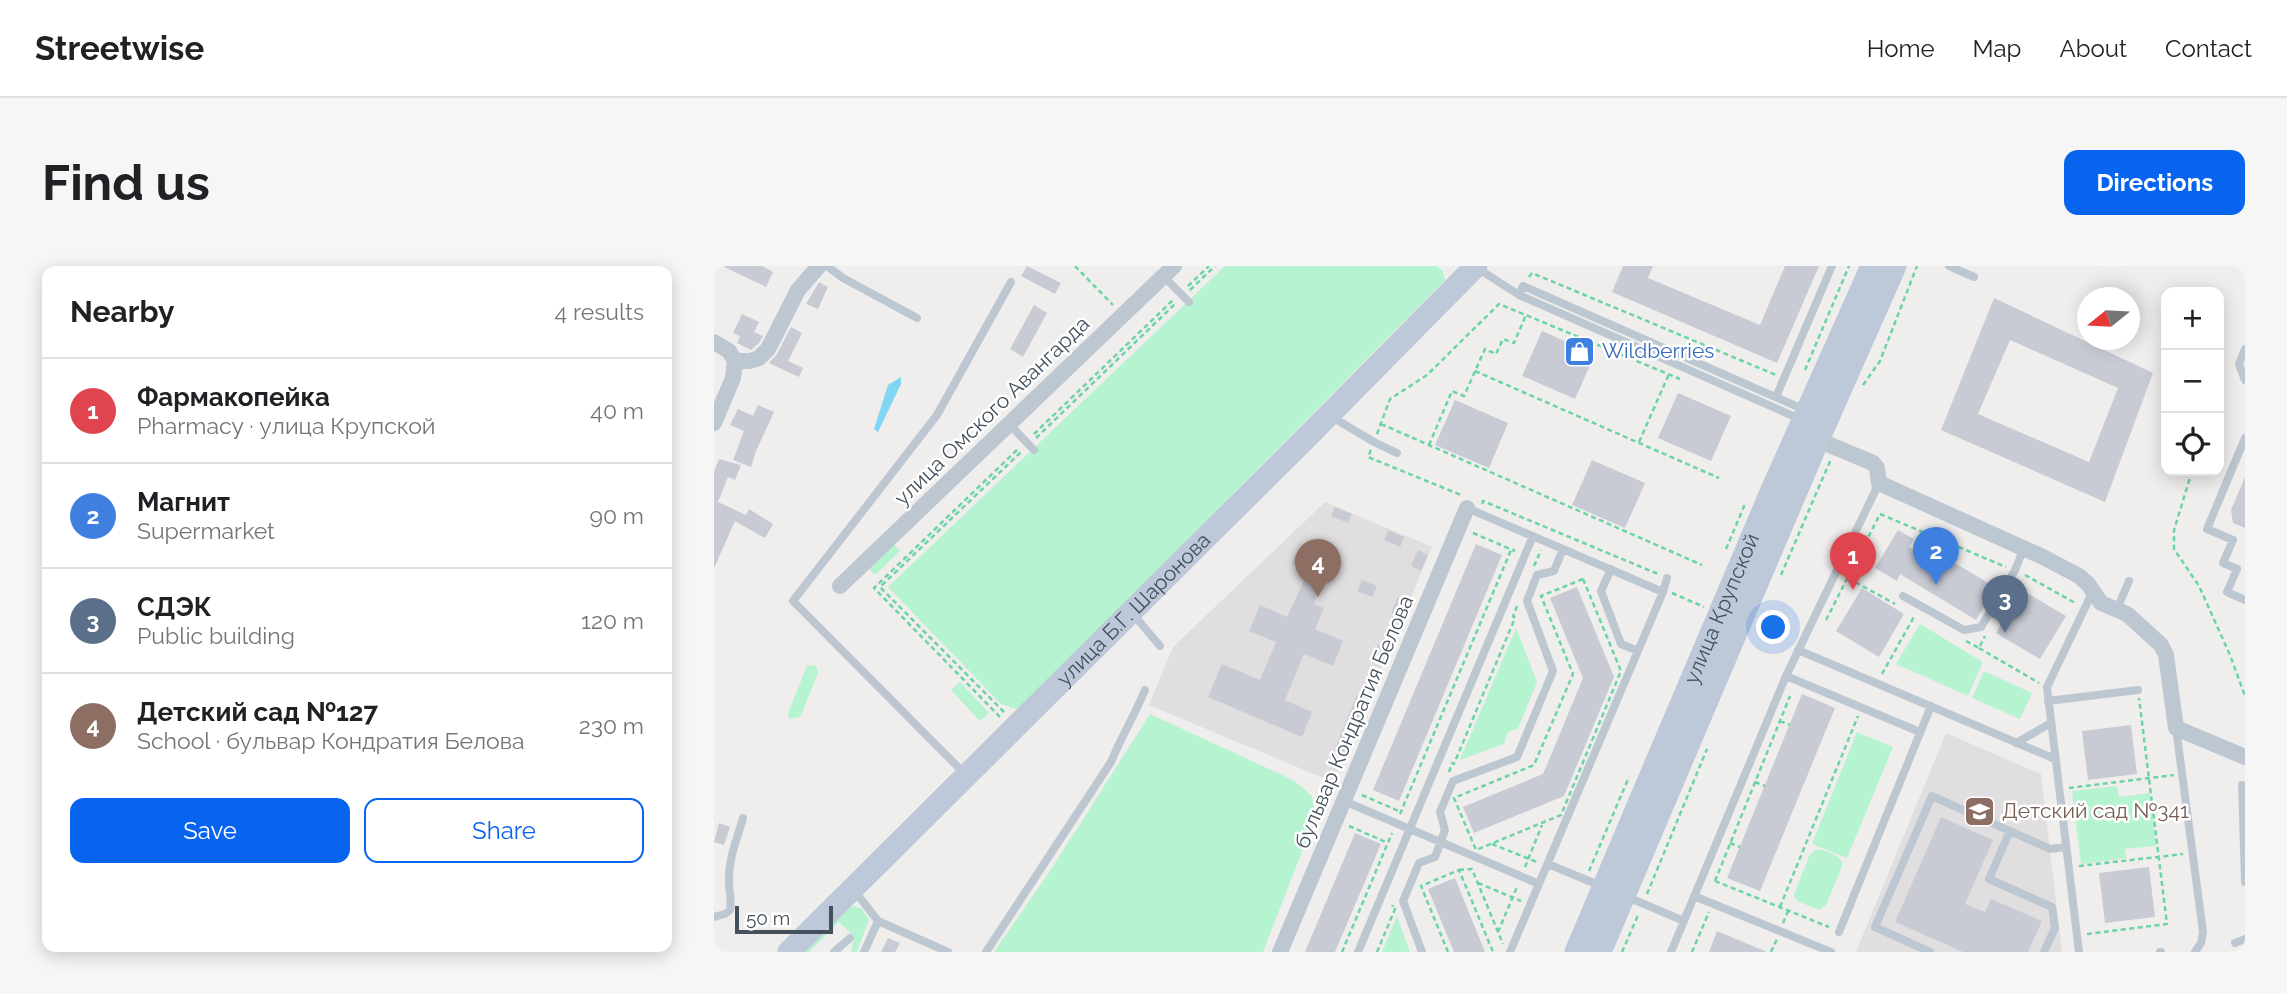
<!DOCTYPE html>
<html lang="en">
<head>
<meta charset="utf-8">
<style>
  :root { --surface:#fff; --page:#f6f6f6; --text:#202124; --muted:#757577; --line:#e0e0e0; --accent:#0864ef }
  body { margin:0; font-family:Raleway,sans-serif; background:var(--page); color:var(--text) }
  .controls { position:absolute; right:21px; top:21px; display:grid; overflow:hidden; border-radius:14px; box-shadow:0 4px 18px #0003 }
  .controls button { width:63px; height:63px; display:grid; place-items:center; padding:0; border:0; border-bottom:2px solid var(--line); background:var(--surface); color:var(--text); font:35px sans-serif }
  .compass { position:absolute; left:1363px; top:21px; width:63px; height:63px; border-radius:50%; background:var(--surface); box-shadow:0 4px 18px #0003; rotate:252deg }
  .scale { position:absolute; left:21px; bottom:18px; width:98px; box-sizing:border-box; padding-left:7px; border:4px solid #44505c; border-top:0; font-size:19px; line-height:24px; white-space:nowrap; color:#44505c; -webkit-text-stroke:5px #fff; paint-order:stroke }
  .you { position:absolute; left:1060px; top:362px; width:24px; height:24px; margin:-18px; border:5px solid #fff; border-radius:50%; background:#1a73e8; box-shadow:0 0 0 10px #1a73e833 }
  .badge { display:grid; place-items:center; width:46px; height:46px; border-radius:50%; background:var(--accent); color:#fff; font-size:23px; font-weight:700 }
  .pin { position:absolute; translate:-50% -58px; filter:drop-shadow(0 2px 4px #0008) }
  .pin::after { content:''; position:absolute; top:37px; width:24px; height:21px; background:inherit; clip-path:polygon(0 0,100% 0,50% 100%) }
  .list { margin:0; padding:0; list-style:none }
  h2 { display:flex; justify-content:space-between; align-items:center; height:91px; margin:0; padding:0 28px; font-size:30px }
  h2 small { font-size:23px; font-weight:400; color:var(--muted) }
  .list li { display:grid; grid-template-columns:46px 1fr auto; gap:21px; align-items:center; box-sizing:border-box; height:105px; padding:0 28px; border-top:2px solid var(--line) }
  .list b { display:block; font-size:26px; white-space:nowrap }
  .list p { margin:0; font-size:23px; white-space:nowrap; color:var(--muted) }
  .list em { font-size:23px; font-style:normal; color:var(--muted) }
  .actions { display:flex; gap:14px; padding:21px 28px }
  .actions a { flex:1; padding:16px 0; border:2px solid var(--accent); border-radius:14px; text-align:center; font-size:24px; color:var(--accent) }
  .actions .main { background:var(--accent); color:#fff }
  .icon { flex:none; width:38px; height:38px; fill:none; stroke:currentColor; stroke-width:2; stroke-linecap:round; stroke-linejoin:round }
  .map { position:relative; flex:none; width:1531px; height:686px; overflow:hidden; border-radius:14px }
  header { display:flex; align-items:center; gap:42px; box-sizing:border-box; height:98px; padding:0 35px; background:var(--surface); border-bottom:2px solid var(--line) }
  header strong { font-size:33px }
  nav { display:flex; gap:38px; margin-inline-start:auto; font-size:24px }
  .intro { display:flex; align-items:center; justify-content:space-between; box-sizing:border-box; height:168px; padding:0 42px }
  h1 { margin:0; font-size:49px }
  .button { padding:18px 32px; border-radius:14px; background:var(--accent); color:#fff; font-size:24px; font-weight:700 }
  main { display:flex; gap:42px; padding:0 42px }
  aside { flex:1; background:var(--surface); border-radius:14px; box-shadow:0 4px 18px #0003 }
  .map>svg:first-child { display:block }
  .education { fill:#e1dedf }
  .green { fill:#b6f3d0 }
  .water { fill:#7fd7f4 }
  .building { fill:#c8cbd4; fill-rule:evenodd }
  .lines { fill:none; stroke-linecap:round; stroke-linejoin:round }
  .path { stroke:#6bd4a4; stroke-width:2.5; stroke-dasharray:5 3.5; stroke-linecap:butt }
  .lane { stroke:#bcc7d1; stroke-width:8 }
  .street { stroke:#bcc7d1; stroke-width:16 }
  .secondary { stroke:#bdc9d8; stroke-width:23 }
  .labels { text-anchor:middle; stroke-width:5; stroke-linejoin:round; paint-order:stroke }
  .shop-label { font-size:21px; fill:#366cbe; stroke:#fff; text-anchor:start }
  .street-label { font-size:21px; fill:#44505c; stroke:#fff }
  .education-label { font-size:21px; fill:#785e54; stroke:#fff; text-anchor:start }
</style>
</head>
<body>
<header>
<strong>Streetwise</strong>
<nav><a>Home</a><a>Map</a><a>About</a><a>Contact</a></nav>
</header>
<div class="intro"><h1>Find us</h1><a class="button">Directions</a></div>
<main>
<aside>
<h2>Nearby<small>4 results</small></h2>
<ul class="list">
<li><span class="badge" style="background:#e0444e">1</span><div><b>Фармакопейка</b><p>Pharmacy · улица Крупской</p></div><em>40 m</em></li>
<li><span class="badge" style="background:#3f7fe0">2</span><div><b>Магнит</b><p>Supermarket</p></div><em>90 m</em></li>
<li><span class="badge" style="background:#5c6f8a">3</span><div><b>СДЭК</b><p>Public building</p></div><em>120 m</em></li>
<li><span class="badge" style="background:#8d6e63">4</span><div><b>Детский сад №127</b><p>School · бульвар Кондратия Белова</p></div><em>230 m</em></li>
</ul>
<div class="actions"><a class="main">Save</a><a>Share</a></div>
</aside>
<div class="map">
<svg width="1531" height="686" viewBox="0 0 1531 686">
  <rect width="100%" height="100%" fill="#f0eded"/>
  <path class="education" d="M611,236L718,281L619,516L435,439L459,381Z
    M1232,467L1327,508L1348,686H1142Z"/>
  <path class="green" d="M511,0H723L729,5L731,14L305,444L287,438L174,321Z
    M179,277L186,285L161,309L154,302Z
    M1206,358L1269,396L1254,430L1182,398Z
    M802,362L823,416L804,463L794,466L790,478L746,494Z
    M102,399L104,407L86,451L75,453L74,447L93,400Z
    M1270,405L1318,427L1306,453L1258,432Z
    M246,416L275,447L266,455L237,424Z
    M436,448L579,514L598,530L601,552L549,686H280L338,602Z
    M1143,466L1179,481L1133,592L1098,578Z
    M1403,520L1405,531L1436,527L1442,580L1411,583L1412,592L1367,598L1358,525Z
    M1101,584C1110,583 1125,588 1129,598L1112,639L1105,644L1083,635L1080,629L1096,588Z
    M140,640L148,643L155,654L143,686H137L140,670L125,656L95,686H84L134,642Z
    M683,650L696,686H668Z"/>
  <path class="water" d="M187,111V118L164,166L160,163L174,119Z"/>
  <path class="building" d="M8,0H48L59,6L52,21Z
    M313,0L347,17L341,28L307,10Z
    M909,0H939L934,12L1046,59L1071,0H1105L1063,97L898,26Z
    M105,16L114,21L104,43L92,38Z
    M1280,32L1439,107L1391,236L1227,164ZM1296,74L1404,122L1375,196L1264,148Z
    M320,39L333,47L309,91L296,83Z
    M28,48L45,56L40,66L49,70L45,77L37,84L23,77L26,70L19,67Z
    M77,61L88,67L74,95L89,102L85,111L55,97L63,88Z
    M828,65L881,88L861,133L808,110Z
    M964,127L1017,150L997,195L944,172Z
    M741,134L794,157L775,202L721,179Z
    M44,139L60,146L42,185L37,201L19,194L30,165L16,159L24,143L39,150Z
    M5,193L27,199L21,214L14,211L4,236L32,249L35,243L59,258L51,272L21,255L0,302V206Z
    M878,194L931,217L911,262L858,239Z
    M1531,211V262L1519,257L1517,244Z
    M621,241L638,248L634,257L617,250Z
    M674,264L690,271L686,281L670,274Z
    M1184,264L1200,273L1195,281L1213,292L1219,284L1281,321L1262,354L1186,308L1183,315L1161,302Z
    M762,278L788,289L685,535L659,524Z
    M704,284L714,289L707,305L697,300Z
    M582,288L598,294L594,304L578,297Z
    M595,304L611,311L600,338L610,342L601,363L629,375L619,400L590,388L571,434L598,446L588,471L494,431L508,398L546,414L562,376L535,365L546,339L573,351Z
    M648,314L663,320L658,331L643,325Z
    M863,321L900,411L850,530L760,567L749,541L829,508L842,477L869,412L836,332Z
    M1148,322L1190,348L1165,391L1122,365Z
    M1308,324L1352,350L1326,393L1282,367Z
    M684,331L694,336L687,352L677,347Z
    M664,378L675,382L668,399L658,394Z
    M1088,428L1121,442L1046,625L1013,612Z
    M643,429L653,433L627,496L617,492Z
    M1417,459L1423,508L1374,514L1368,465Z
    M1227,551L1279,574L1251,638L1271,646L1277,633L1328,655L1314,686H1249L1181,656Z
    M5,557L16,561L10,579L0,576Z
    M641,567L667,578L621,686H591Z
    M1435,601L1441,651L1391,657L1385,607Z
    M741,612L771,686H740L714,623Z
    M1003,665L1053,686H995Z
    M174,672L186,677L181,686H167Z"/>
  <g class="lines">
    <path class="path" d="M361,0L399,39
      M815,11L818,7L1062,109
      M474,20L495,0
      M476,24L501,0
      M1091,104L1135,0
      M761,105L1005,212
      M1149,119L1166,95L1203,0
      M667,158L988,299
      M320,168L459,34
      M663,168L676,133L713,109L785,38L966,113
      M322,172L461,38
      M925,176L955,108
      M715,179L738,125L750,130L771,83L782,88L789,73L800,77L812,49
      M657,184L654,191L747,229
      M1478,205L1460,264V283L1485,320L1516,389L1531,430
      M768,238L769,235L944,308
      M759,267L801,285
      M1012,283L1031,238
      M820,300L827,284
      M1067,309L1117,193
      M1311,309L1363,338
      M1134,312L1181,338
      M869,313L907,405L847,549L762,584L740,532L820,499L859,408L827,330Z
      M958,327L990,341
      M1112,354L1166,248L1292,301
      M1252,375L1265,382L1271,370
      M1265,382L1325,417
      M1168,408L1201,349
      M290,446L166,321L307,186
      M286,451L160,322L305,182
      M1066,455L1076,459
      M735,506L738,497L740,498L801,352L799,350L804,338
      M1041,516L1051,520
      M1355,522L1460,509
      M648,529L687,546
      M686,548L797,284
      M635,560L674,577
      M1016,577L1026,581
      M778,578L823,596
      M1365,600L1469,588
      M811,601L828,559
      M745,604L758,603L789,678
      M875,605L915,511
      M1001,615L1076,430
      M1001,615L1115,661
      M764,617L807,635
      M933,628L993,483
      M1066,641L1144,450
      M1069,657L1074,645
      M784,666L803,621
      M1373,668L1453,658L1425,432
      M628,686L678,567
      M663,686L681,643L678,642L679,639
      M734,686L707,620L745,604L779,686
      M908,686L925,647
      M978,686L995,646
      M1057,686L1063,673"/>
    <path class="lane" d="M113,0L129,12L203,52
      M1235,0L1260,11
      M763,2L805,29L1086,153
      M449,10L475,36
      M805,29L809,20L1091,144
      M1531,83L1525,98L1531,114
      M1062,131L1118,0
      M618,151L660,176L683,187
      M295,158L320,184
      M1531,172L1493,263L1519,274L1509,297L1523,303L1513,326L1531,334
      M753,242L949,326
      M897,303L887,325L907,378L924,385
      M1189,330L1250,364L1267,361L1301,304L1310,282
      M1403,343L1415,315
      M419,348L446,380
      M1084,384L1341,493
      M1072,410L1206,466
      M1334,435L1424,424
      M1462,462L1489,666L1487,677L1481,686
      M1302,477L1337,457
      M250,507L79,335L223,149L297,16
      M1528,519L1531,616
      M630,535L825,618
      M1296,565L1275,613L1338,641L1341,662L1330,686
      M834,598L887,620
      M140,624L164,655L234,686
      M911,630L970,655
      M980,630L1117,686
      M0,651L11,648L16,644C18,634 15,626 15,615C14,594 23,573 29,552
      M1125,666L1217,440
      M1521,677L1531,673
      M120,686L136,672
      M150,686L164,655
      M272,686L397,496C407,471 421,449 431,424
      M644,686L819,270
      M708,686L689,635L705,597L721,591L731,564L726,546L739,515L803,491L839,405L813,335L823,309L840,305L849,283
      M796,686L949,326L953,312
      M957,686L1072,410L1165,217
      M1216,686L1161,661L1218,530L1336,583L1352,581
      M1365,686L1333,421L1378,327
      M1446,686H1447"/>
    <path class="street" d="M0,76L15,85L21,95
      M0,157L19,112L21,95H36L45,92L54,83L84,24L105,0
      M1104,174L1159,197L1163,202L1165,217L1329,291L1365,310L1374,318L1387,337L1413,348L1447,379L1452,389L1462,462L1531,491
      M126,320L460,0
      M566,686L753,242"/>
    <g class="secondary">
      <path id="s1" d="M75,686L594,170L762,0"/>
      <path id="s2" d="M862,686L1058,224L1158,0"/>
      <path d="M886,686L1104,174L1181,0"/>
    </g>
  </g>
  <defs>
    <symbol id="shop-square" viewBox="-11 -11 22 22"><rect x="-9" y="-9" width="18" height="18" rx="4" fill="#3f7fe0" stroke="#fff"/><path d="M-5-2.5h2.3a2.7 3.5 0 0 1 5.4 0H5L5.5 6h-11ZM-1.5-2.5h3a1.5 2.3 0 0 0-3 0Z" fill="#fff"/></symbol>
    <symbol id="school-square" viewBox="-11 -11 22 22"><rect x="-9" y="-9" width="18" height="18" rx="4" fill="#8d6e63" stroke="#fff"/><path d="M0-5L7-2L0 1L-7-2ZM-4 1L0 2.5L4 1V4Q0 6-4 4Z" fill="#fff"/></symbol>
  </defs>
  <g fill-rule="evenodd">
    <use href="#shop-square" x="848" y="68" width="35" height="35"/>
    <use href="#school-square" x="1248" y="528" width="35" height="35"/>
  </g>
  <g class="labels">
    <g class="shop-label">
      <text x="888" y="92">Wildberries</text>
    </g>
    <g class="street-label">
      <text transform="translate(278 145) rotate(-44)" y="7">улица Омского Авангарда</text>
      <text dy="7" stroke="none"><textPath href="#s2" startOffset="373">улица Крупской</textPath></text>
      <text dy="7" stroke="none"><textPath href="#s1" startOffset="486">улица Б.Г. Шаронова</textPath></text>
      <text transform="translate(640 456) rotate(-67)" y="7">бульвар Кондратия Белова</text>
    </g>
    <g class="education-label">
      <text x="1288" y="552">Детский сад №341</text>
    </g>
  </g>
</svg>
<div class="controls">
<button>+</button>
<button>−</button>
<button><svg class="icon" aria-label="locate" viewBox="0 0 24 24"><circle cx="12" cy="12" r="6"/><path d="M12 2v4M12 18v4M2 12h4M18 12h4"/></svg></button>
</div>
<svg class="compass" viewBox="-18 -18 36 36"><path d="M0-13l5 13h-10z" fill="#e53935"/><path d="M0 13l5-13h-10z" fill="#757577"/></svg>
<div class="scale">50 m</div>
<div class="you"></div>
<div class="pin badge" style="left:1139px;top:324px;background:#e0444e">1</div>
<div class="pin badge" style="left:1222px;top:319px;background:#3f7fe0">2</div>
<div class="pin badge" style="left:1291px;top:367px;background:#5c6f8a">3</div>
<div class="pin badge" style="left:604px;top:331px;background:#8d6e63">4</div>
</div>
</main>
</body>
</html>
